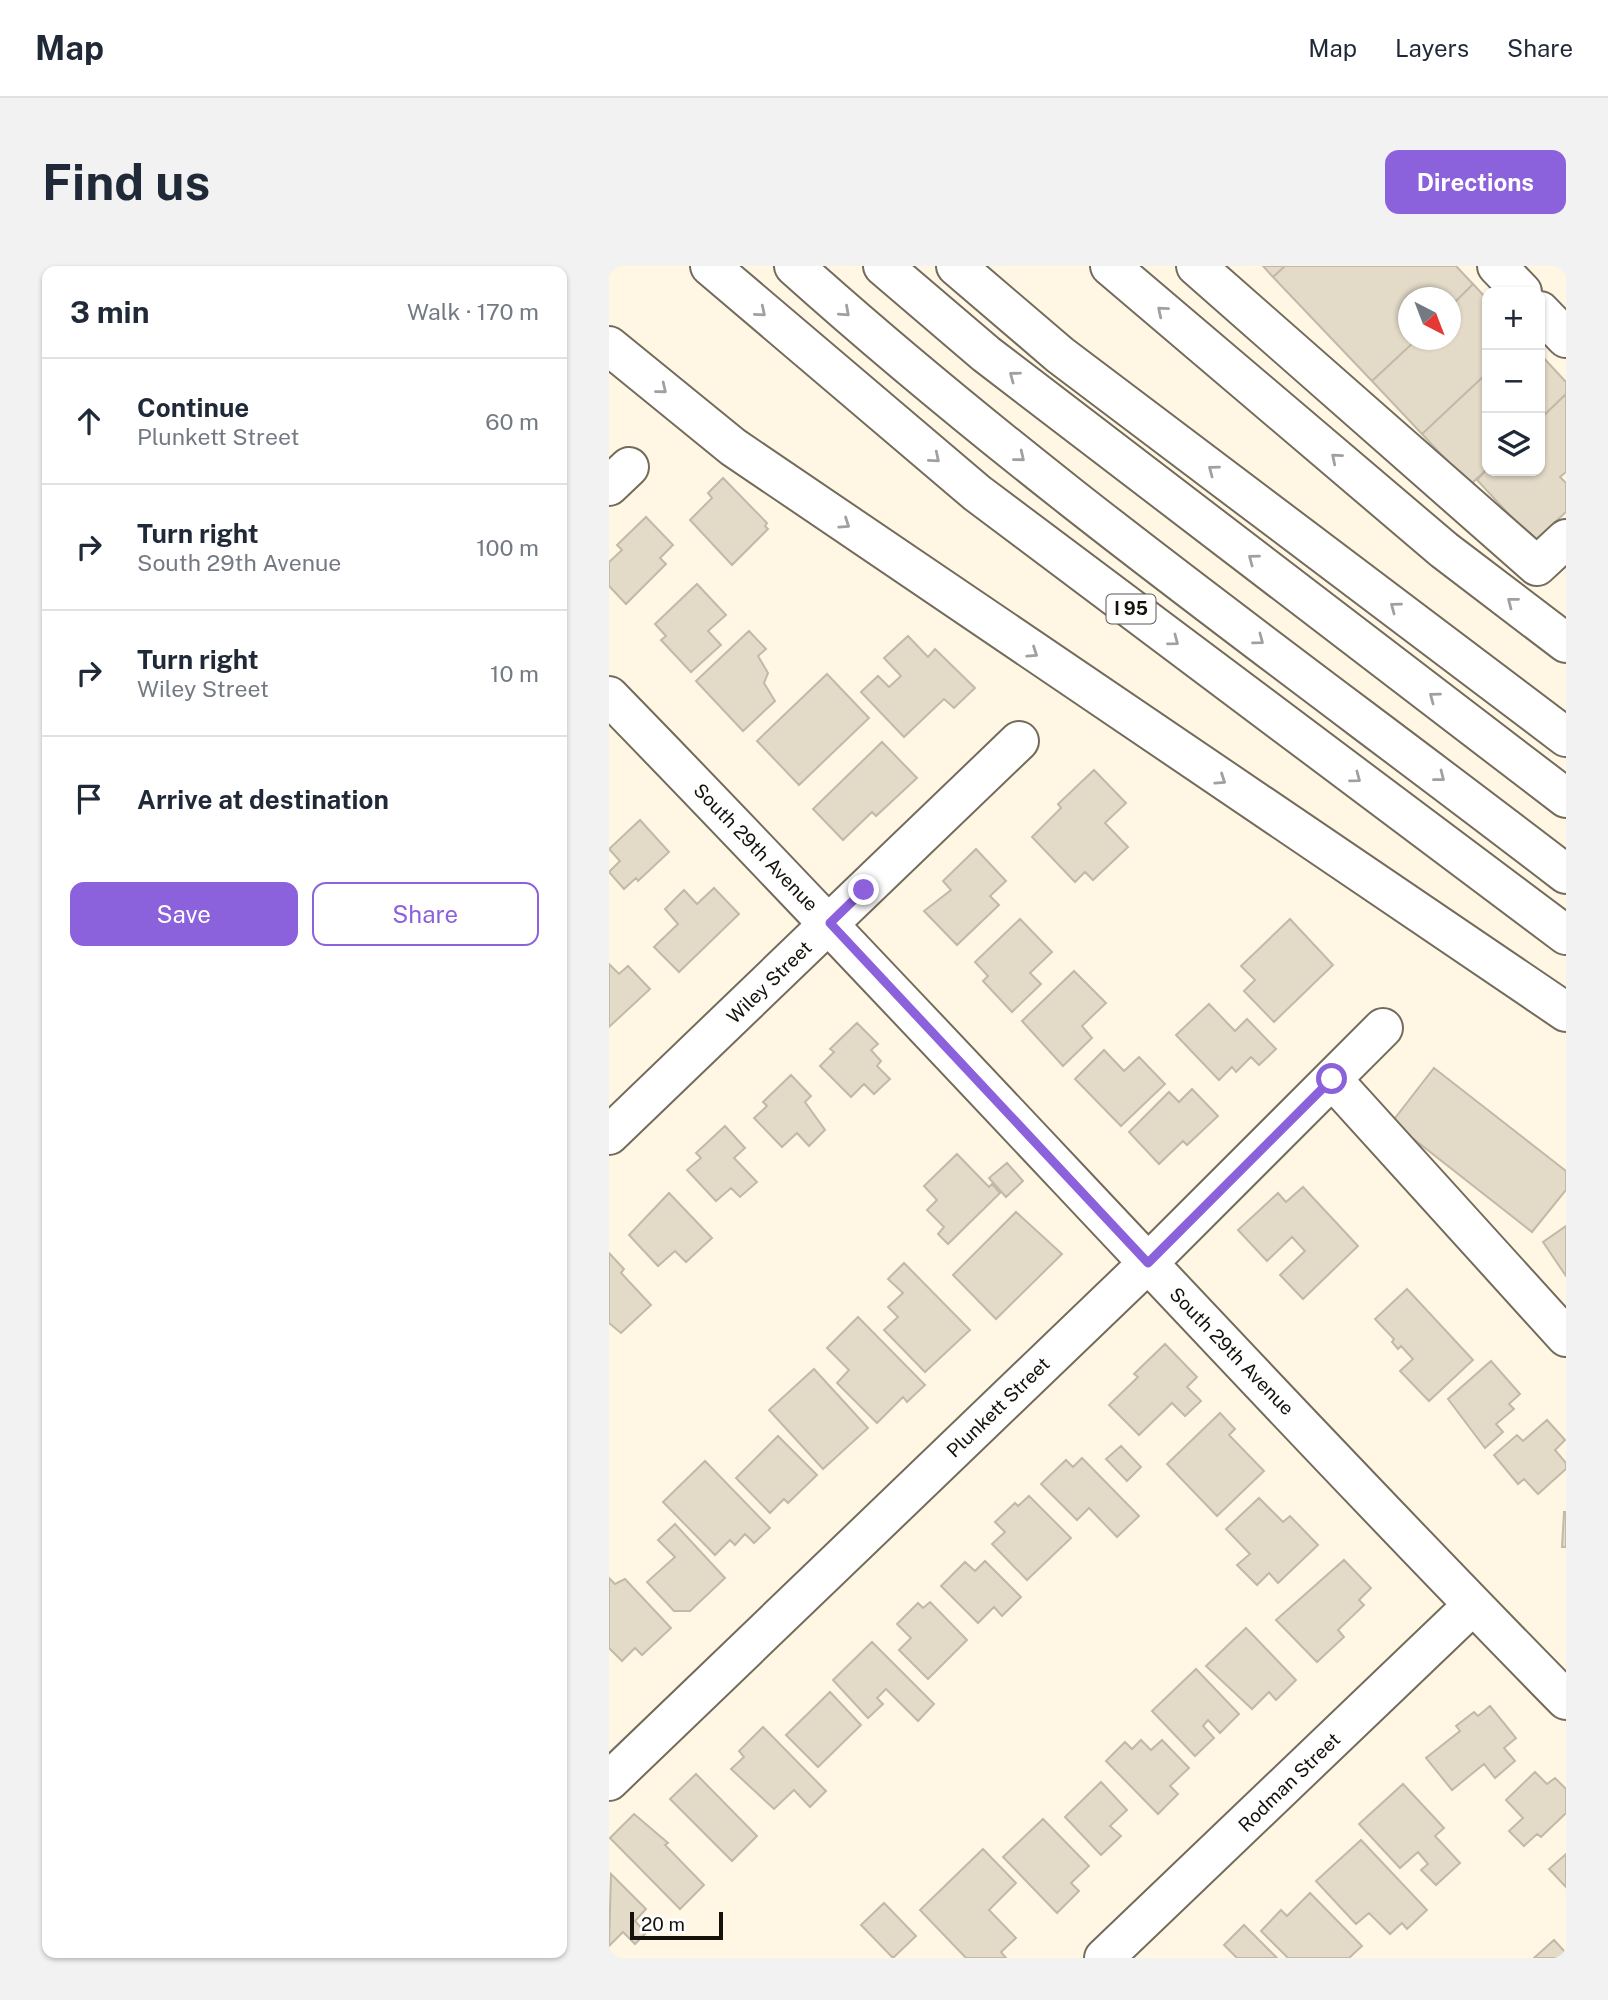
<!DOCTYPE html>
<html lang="en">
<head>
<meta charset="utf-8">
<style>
  :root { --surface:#fff; --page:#f2f2f3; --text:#1f2937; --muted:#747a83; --line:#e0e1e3; --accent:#8b61dc }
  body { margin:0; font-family:"Public Sans",sans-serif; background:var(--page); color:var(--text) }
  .controls { position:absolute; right:21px; top:21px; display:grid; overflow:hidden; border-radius:14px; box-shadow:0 2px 5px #0004 }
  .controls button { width:63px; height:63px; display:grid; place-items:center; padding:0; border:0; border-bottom:2px solid var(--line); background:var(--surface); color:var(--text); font:35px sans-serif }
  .compass { position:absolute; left:789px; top:21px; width:63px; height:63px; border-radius:50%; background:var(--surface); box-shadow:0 2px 5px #0004; rotate:138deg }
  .scale { position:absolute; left:21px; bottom:18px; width:93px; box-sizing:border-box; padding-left:7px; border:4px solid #15120c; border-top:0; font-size:19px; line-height:24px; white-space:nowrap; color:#15120c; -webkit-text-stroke:5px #fff; paint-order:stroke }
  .stop { position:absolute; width:21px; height:21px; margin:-16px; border:5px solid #8b61dc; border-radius:50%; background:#fff }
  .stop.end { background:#8b61dc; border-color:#fff; box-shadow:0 2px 7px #0008 }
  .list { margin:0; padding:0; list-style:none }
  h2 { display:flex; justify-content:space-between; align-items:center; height:91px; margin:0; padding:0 28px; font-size:30px }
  h2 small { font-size:23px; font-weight:400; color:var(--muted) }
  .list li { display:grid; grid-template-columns:46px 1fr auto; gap:21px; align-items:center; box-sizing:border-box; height:126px; padding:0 28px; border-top:2px solid var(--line) }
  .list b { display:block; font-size:26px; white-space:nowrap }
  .list p { margin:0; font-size:23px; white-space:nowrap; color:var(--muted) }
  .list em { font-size:23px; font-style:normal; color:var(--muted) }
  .actions { display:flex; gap:14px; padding:21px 28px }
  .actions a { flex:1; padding:16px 0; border:2px solid var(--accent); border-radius:14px; text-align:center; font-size:24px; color:var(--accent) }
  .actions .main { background:var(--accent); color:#fff }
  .icon { flex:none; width:38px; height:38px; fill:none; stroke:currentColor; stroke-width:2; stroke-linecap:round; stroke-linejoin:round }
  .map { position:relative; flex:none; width:957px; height:1692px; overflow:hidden; border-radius:14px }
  header { display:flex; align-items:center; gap:42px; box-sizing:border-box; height:98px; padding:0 35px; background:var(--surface); border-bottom:2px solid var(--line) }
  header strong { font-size:33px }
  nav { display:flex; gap:38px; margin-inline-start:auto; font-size:24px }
  .intro { display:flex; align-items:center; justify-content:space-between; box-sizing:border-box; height:168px; padding:0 42px }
  h1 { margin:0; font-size:49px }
  .button { padding:18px 32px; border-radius:14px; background:var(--accent); color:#fff; font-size:24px; font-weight:700 }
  main { display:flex; gap:42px; padding:0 42px }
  aside { flex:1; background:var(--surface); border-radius:14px; box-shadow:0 2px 5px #0004 }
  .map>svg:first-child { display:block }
  .building { fill:#e3dac8; stroke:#c2b9a8; stroke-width:2 }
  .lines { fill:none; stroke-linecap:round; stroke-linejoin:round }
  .minor-casing { stroke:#736b5b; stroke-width:42 }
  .highway-casing { stroke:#736b5b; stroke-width:42 }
  .minor { stroke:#fff; stroke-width:38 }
  .highway { stroke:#fff; stroke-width:38 }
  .oneway { stroke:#a1a09e }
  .route { stroke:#8b61dc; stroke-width:9 }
  .labels { text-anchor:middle; stroke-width:7; stroke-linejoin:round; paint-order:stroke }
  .shield { fill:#fff; stroke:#5b5955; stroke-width:2 }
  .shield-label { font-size:18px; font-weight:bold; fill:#15120c }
  .street-label { font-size:19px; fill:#15120c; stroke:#fff }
</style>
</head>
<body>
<header>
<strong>Map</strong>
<nav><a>Map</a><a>Layers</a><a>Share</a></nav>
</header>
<div class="intro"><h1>Find us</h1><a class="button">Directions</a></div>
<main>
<aside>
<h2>3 min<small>Walk · 170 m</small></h2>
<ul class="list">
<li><svg class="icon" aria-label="ahead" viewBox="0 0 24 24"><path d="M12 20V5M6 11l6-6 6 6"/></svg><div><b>Continue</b><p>Plunkett Street</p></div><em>60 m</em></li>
<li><svg class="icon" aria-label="right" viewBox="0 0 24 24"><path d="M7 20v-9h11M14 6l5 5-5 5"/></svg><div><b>Turn right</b><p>South 29th Avenue</p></div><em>100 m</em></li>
<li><svg class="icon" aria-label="right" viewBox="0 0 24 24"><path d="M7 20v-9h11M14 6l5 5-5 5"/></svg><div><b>Turn right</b><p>Wiley Street</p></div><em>10 m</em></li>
<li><svg class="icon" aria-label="arrive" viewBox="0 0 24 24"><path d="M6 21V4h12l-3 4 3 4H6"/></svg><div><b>Arrive at destination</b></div></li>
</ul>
<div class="actions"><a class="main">Save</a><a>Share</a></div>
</aside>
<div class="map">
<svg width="957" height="1692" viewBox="0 0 957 1692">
  <rect width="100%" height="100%" fill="#fff6e3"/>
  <path class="building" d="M654,0H676L664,11Z
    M676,0H847L864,18L842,40V32H800V74H807L763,115L664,11Z
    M864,18L878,33V107L813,168L763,115L807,74H842V40Z
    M931,88L957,116V128L931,153Z
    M878,107V203L861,219L813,168Z
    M957,128V206L951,211L957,217V246L925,275L868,214L878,203L931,205V153Z
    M114,212L158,257L156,260L159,263L123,299L81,254L103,232L99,227Z
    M37,251L64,279L51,292L57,298L17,338L0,320V296L13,284L8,279Z
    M88,318L117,349L99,365L112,379L82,406L52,374L57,370L46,358Z
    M140,365L157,383L149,390L159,407L155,417L166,435L134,465L87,415Z
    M299,370L319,391L326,383L366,422L345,442L335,433L295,471L252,426L269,410L280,421L292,410L275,392Z
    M218,408L260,452L190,519L148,475Z
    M273,476L308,512L267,550L263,546L234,574L204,543Z
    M485,504L517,537L496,557L519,581L484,614L476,606L466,616L423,571L452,542L449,538Z
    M31,554L60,586L29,615L27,612L15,623L0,606L11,595L0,583Z
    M367,583L397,615L381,630L390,639L348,679L315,645L342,624L334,615Z
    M105,622L130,648L70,706L45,681L69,658L56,643L75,624L88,638Z
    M411,653L443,686L421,707L432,718L403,746L374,715L379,710L366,696Z
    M681,653L724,699L665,756L635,725L646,714L632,700Z
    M0,698L10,708L19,700L41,723L0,761Z
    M465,705L497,737L473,760L483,772L454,800L413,755Z
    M600,738L626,765L638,753L667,783L650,799L642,791L627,806L623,801L610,814L567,769Z
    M248,757L269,778L262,784L272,795L268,800L281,813L265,828L255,818L242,831L211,800L225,786L221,783Z
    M495,784L515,805L530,791L556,818L512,860L466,813Z
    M825,802L957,905V924L923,966L783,856Z
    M182,809L202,830L196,836L216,864L200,880L188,867L173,881L145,852L158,840L154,836Z
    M583,823L609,850L578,879L574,875L550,898L520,866L560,826L570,836Z
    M116,860L136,882L125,892L148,916L131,931L122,922L107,935L78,904L92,892L87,887Z
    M348,888L380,921L383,918L391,927L339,978L329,968L335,961L318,944L328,934L315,920Z
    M398,897L414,915L397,931L380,912Z
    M694,921L749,980L694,1033L671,1009L696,985L683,971L658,995L629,964L669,927L677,936Z
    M60,927L103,972L77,996L66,985L49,1000L20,969Z
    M407,946L453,988L387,1053L344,1009Z
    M957,960V1010L934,976Z
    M0,987L15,1003L12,1007L42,1039L12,1067L0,1057Z
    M295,997L361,1064L316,1106L275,1064L289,1051L279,1041L294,1027L279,1013Z
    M798,1023L864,1094L820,1135L791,1105L804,1093L792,1080L789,1083L783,1076L785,1073L766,1053Z
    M249,1051L316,1119L298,1136L294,1131L268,1157L228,1117L240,1104L218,1082Z
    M556,1078L588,1111L578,1121L592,1135L576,1150L563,1137L530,1169L500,1139L529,1111L525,1108Z
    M882,1095L911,1128L900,1138L905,1143L887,1158L894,1166L876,1182L839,1133Z
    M205,1103L259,1162L214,1203L160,1144Z
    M611,1147L626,1163L620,1169L655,1205L608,1250L558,1198Z
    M938,1154L956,1174L946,1184L957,1197V1203L929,1228L915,1213L909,1218L885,1189L908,1169L914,1175Z
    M169,1170L208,1209L179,1237L175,1233L161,1247L127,1212Z
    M512,1180L532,1201L518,1215L497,1193Z
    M473,1192L530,1250L508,1271L480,1242L468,1254L432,1218L457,1194L464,1201Z
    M96,1195L161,1262L145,1277L136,1268L126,1279L121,1274L106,1289L54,1236Z
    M420,1230L462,1272L418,1314L383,1278L396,1266L386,1256L406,1237L409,1240Z
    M650,1232L674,1256L681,1250L709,1279L669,1317L660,1307L648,1319L628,1299L641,1288L617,1263Z
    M955,1246H957V1281H953Z
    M66,1258L116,1312L81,1345H65L38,1316L66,1291L49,1274Z
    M735,1294L762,1322L750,1334L755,1339L729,1364L735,1371L708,1396L667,1354Z
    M376,1295L412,1331L393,1350L385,1341L369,1357L332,1320L356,1296L366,1305Z
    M0,1312L6,1318L16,1313L62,1362L33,1389L26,1382L13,1395L0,1382Z
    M321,1336L358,1374L319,1413L290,1384L302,1372L288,1358L309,1337L314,1342Z
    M637,1362L687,1414L667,1434L660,1426L643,1443L597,1400Z
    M263,1376L325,1438L309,1455L277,1423L268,1432L274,1438L259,1452L224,1414Z
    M587,1403L630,1448L611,1467L599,1454L594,1460L605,1472L586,1490L543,1445Z
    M221,1426L252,1459L209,1501L177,1469Z
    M881,1440L907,1472L895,1482L906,1495L886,1512L875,1498L843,1524L817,1492L851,1465L847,1460L865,1446L869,1450Z
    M154,1461L217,1525L201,1541L185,1524L165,1543L122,1503L135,1491L130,1485Z
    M532,1474L542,1484L553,1474L580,1502L561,1520L569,1528L549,1548L497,1495L516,1476L523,1483Z
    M926,1506L938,1518L946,1512L957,1523V1547L932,1571L928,1568L915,1580L900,1565L914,1552L897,1534Z
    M87,1508L148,1570L123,1595L61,1533Z
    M492,1516L518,1544L501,1560L512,1570L492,1589L456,1551Z
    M794,1518L835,1562L826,1570L851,1597L827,1619L812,1604L819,1598L809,1586L791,1602L750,1558Z
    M25,1548L59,1577L56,1579L95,1619L71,1643L1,1572Z
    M434,1553L480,1600L462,1617L470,1625L448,1647L394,1591Z
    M752,1574L818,1644L798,1663L793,1657L781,1668L760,1647L747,1658L707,1615Z
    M374,1583L407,1617L380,1644L407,1672L392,1686L397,1692H357L311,1644Z
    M957,1588V1621L940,1603Z
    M2,1608L37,1643L26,1655L37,1667L26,1678L14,1666L0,1680Z
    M701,1627L753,1680L740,1692H679L652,1665L672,1644L678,1650Z
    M275,1637L307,1670L284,1692L252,1659Z
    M635,1659L668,1692H628L615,1679Z
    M945,1674L957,1687V1692H925Z"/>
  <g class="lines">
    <defs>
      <path id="minor" d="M587,0L928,300L957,273
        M888,0L913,26
        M931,45L957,72
        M0,220L20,201
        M0,430C323,761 633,1104 957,1434
        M723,813L957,1071
        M0,869L410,475
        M0,1515L539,997L774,762
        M495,1692L864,1339"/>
      <path id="highway" d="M101,0L368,227L957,669
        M185,0C429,219 697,408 957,608
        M274,0L377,88L957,532
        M347,0L451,89L957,471
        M501,0L835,284L957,377
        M0,80L124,181L957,746"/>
    </defs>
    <use href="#minor" class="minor-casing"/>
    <use href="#highway" class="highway-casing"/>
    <use href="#minor" class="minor"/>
    <use href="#highway" class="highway"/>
  </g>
  <defs><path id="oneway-chevron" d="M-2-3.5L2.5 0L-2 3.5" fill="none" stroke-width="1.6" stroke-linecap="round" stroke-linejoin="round" transform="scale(1.75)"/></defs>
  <g class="oneway">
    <use href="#oneway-chevron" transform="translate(553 45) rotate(-140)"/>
    <use href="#oneway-chevron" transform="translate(152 46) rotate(40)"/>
    <use href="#oneway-chevron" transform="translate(236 46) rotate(42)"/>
    <use href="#oneway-chevron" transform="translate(405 110) rotate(-143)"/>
    <use href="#oneway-chevron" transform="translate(53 123) rotate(39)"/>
    <use href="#oneway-chevron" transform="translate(411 191) rotate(39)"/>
    <use href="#oneway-chevron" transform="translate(326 192) rotate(40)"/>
    <use href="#oneway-chevron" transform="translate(727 192) rotate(-140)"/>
    <use href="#oneway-chevron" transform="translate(604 204) rotate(-143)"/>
    <use href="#oneway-chevron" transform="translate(236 258) rotate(34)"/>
    <use href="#oneway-chevron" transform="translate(644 293) rotate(-143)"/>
    <use href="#oneway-chevron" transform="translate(903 336) rotate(-142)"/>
    <use href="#oneway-chevron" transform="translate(786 341) rotate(-143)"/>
    <use href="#oneway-chevron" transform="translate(650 374) rotate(37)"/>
    <use href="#oneway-chevron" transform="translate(565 375) rotate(37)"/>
    <use href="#oneway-chevron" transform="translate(424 387) rotate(34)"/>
    <use href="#oneway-chevron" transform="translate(825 431) rotate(-143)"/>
    <use href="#oneway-chevron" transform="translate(831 511) rotate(38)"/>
    <use href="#oneway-chevron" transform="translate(747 512) rotate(37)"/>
    <use href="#oneway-chevron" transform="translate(612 514) rotate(34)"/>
  </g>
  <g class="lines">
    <path class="route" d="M255,624L221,657L539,997L723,813"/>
  </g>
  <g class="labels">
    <rect class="shield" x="497.5" y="328.5" width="49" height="29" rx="5"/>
    <g class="shield-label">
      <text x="522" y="349">I 95</text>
    </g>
    <g class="street-label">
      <text transform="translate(147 581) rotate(46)" y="7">South 29th Avenue</text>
      <text transform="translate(160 716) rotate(-44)" y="7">Wiley Street</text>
      <text transform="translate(623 1085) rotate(46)" y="7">South 29th Avenue</text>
      <text transform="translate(389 1141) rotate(-44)" y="7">Plunkett Street</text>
      <text transform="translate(680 1516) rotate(-44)" y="7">Rodman Street</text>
    </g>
  </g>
</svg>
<div class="controls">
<button>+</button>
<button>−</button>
<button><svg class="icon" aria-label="layers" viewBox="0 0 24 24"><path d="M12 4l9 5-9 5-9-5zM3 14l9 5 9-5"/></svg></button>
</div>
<svg class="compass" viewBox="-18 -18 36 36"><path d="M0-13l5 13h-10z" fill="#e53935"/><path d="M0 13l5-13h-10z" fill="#747a83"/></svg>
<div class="scale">20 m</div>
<div class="stop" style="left:723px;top:813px"></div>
<div class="stop end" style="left:255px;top:624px"></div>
</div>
</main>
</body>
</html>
